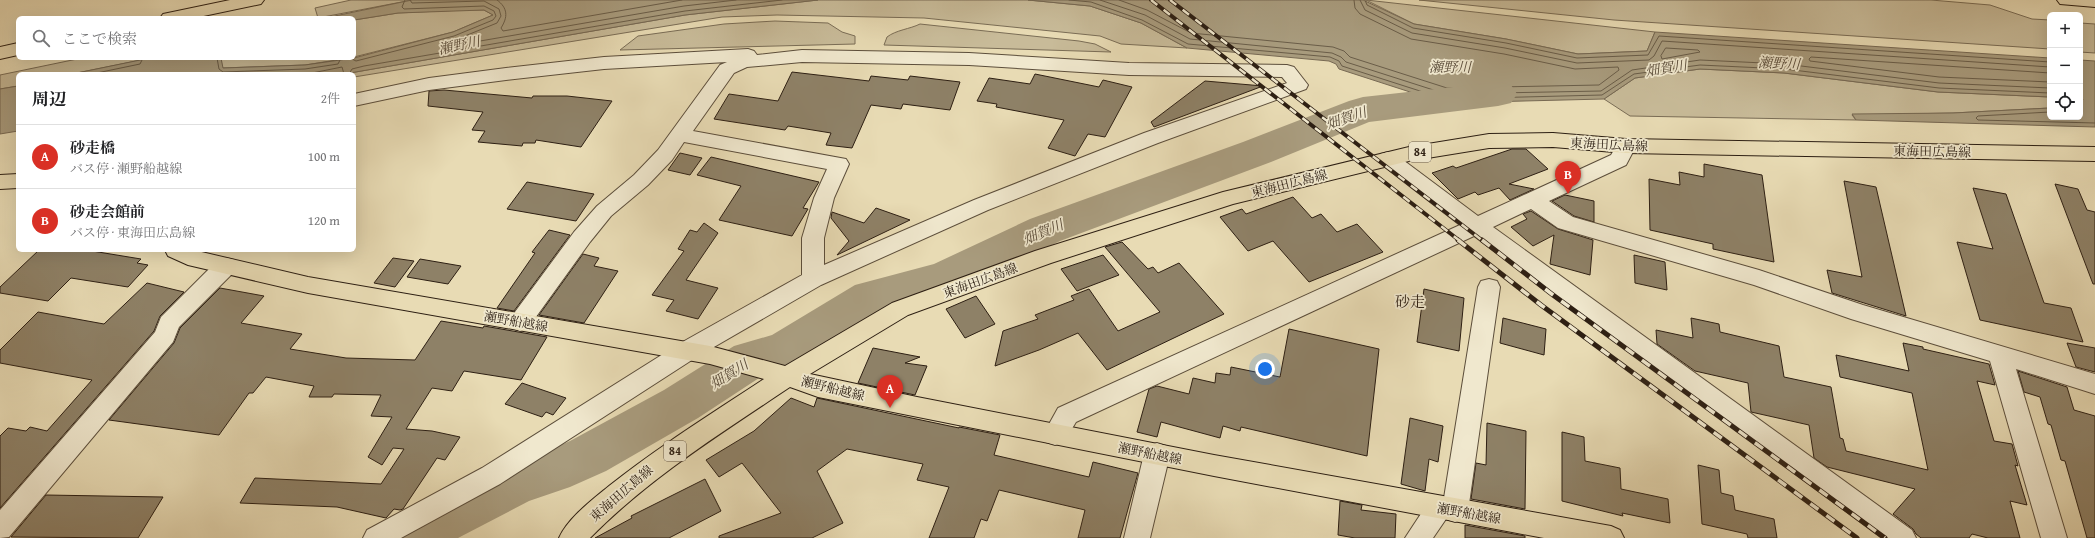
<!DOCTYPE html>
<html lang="ja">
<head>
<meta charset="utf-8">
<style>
  :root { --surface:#fff; --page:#f6f6f6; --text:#202124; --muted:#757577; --line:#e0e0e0; --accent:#d93025 }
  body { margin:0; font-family:"Gentium Book Plus","Noto Serif JP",serif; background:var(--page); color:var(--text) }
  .controls { position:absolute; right:12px; top:12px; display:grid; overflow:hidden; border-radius:6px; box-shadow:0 4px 16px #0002 }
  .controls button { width:36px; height:36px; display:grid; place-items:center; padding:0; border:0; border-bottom:1px solid var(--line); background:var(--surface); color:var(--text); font:20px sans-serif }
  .you { position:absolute; left:1265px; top:369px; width:14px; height:14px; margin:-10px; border:3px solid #fff; border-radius:50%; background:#1a73e8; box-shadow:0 0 0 6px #1a73e833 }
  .badge { display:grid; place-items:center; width:26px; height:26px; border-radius:50%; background:var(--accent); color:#fff; font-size:13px; font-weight:700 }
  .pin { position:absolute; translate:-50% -33px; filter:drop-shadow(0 1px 2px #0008) }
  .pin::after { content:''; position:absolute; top:21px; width:14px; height:12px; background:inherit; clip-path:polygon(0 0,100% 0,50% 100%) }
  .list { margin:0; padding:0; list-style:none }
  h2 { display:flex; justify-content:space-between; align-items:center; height:52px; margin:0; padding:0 16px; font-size:17px }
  h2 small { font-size:13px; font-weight:400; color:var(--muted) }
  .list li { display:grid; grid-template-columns:26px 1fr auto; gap:12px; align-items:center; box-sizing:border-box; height:64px; padding:0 16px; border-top:1px solid var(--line) }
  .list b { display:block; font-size:15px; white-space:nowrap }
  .list p { margin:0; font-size:13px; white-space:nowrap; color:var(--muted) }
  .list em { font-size:13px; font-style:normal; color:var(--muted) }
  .icon { flex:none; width:22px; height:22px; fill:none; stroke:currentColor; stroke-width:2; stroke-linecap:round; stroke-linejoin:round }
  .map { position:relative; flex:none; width:2095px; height:538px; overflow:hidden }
  .search { position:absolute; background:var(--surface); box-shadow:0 4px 16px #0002; left:16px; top:16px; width:340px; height:44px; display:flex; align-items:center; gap:10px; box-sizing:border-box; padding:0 14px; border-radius:6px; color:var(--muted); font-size:15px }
  .panel { position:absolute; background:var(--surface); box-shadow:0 4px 16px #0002; left:16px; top:72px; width:340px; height:180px; border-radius:6px }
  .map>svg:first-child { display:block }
  .green { fill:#c8bb99; stroke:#7a6d56 }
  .water { fill:#a89b7d; stroke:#776953 }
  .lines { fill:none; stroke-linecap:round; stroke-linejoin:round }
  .shore { stroke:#6a5d48; stroke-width:1 }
  .river { fill:#a89b7d; fill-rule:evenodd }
  .building { fill:#8e8167; stroke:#2d1f13 }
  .minor-casing { stroke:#5c4e3b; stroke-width:2 }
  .major-casing { stroke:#2d1f13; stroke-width:2 }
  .highway-casing { stroke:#2d1f13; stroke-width:2 }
  .minor { fill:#f0e8ce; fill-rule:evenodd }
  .major { fill:#e8dbb4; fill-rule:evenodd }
  .highway { fill:#e8dbb4; fill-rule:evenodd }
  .rail-far1-casing { stroke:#2d1f13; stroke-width:4 }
  .rail-casing { stroke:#2d1f13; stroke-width:5 }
  .rail-far1 { stroke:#f0e8ce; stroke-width:2.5; stroke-dasharray:8; stroke-linecap:butt }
  .rail { stroke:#f0e8ce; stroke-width:3.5; stroke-dasharray:10; stroke-linecap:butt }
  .labels { text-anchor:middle; stroke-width:3.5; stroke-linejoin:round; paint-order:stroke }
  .shield { fill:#f0e8ce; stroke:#685b4b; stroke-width:1 }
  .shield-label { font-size:12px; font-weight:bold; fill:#2d1f13 }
  .street-label { font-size:13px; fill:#2d1f13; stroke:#f0e8ce }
  .water-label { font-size:14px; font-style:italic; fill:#584a38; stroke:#f0e8ce }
  .quarter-label { font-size:15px; fill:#2d1f13; stroke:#f0e8ce }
</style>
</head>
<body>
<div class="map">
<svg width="2095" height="538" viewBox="0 0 2095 538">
  <rect width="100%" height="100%" fill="#e8dbb4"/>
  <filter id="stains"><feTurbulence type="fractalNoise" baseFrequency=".005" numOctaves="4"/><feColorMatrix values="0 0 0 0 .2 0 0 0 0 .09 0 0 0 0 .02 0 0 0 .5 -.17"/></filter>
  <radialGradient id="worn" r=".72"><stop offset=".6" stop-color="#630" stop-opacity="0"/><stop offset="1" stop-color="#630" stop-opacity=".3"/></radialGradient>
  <path class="green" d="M351,0H412L318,18L315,8Z
    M818,0H1028L1090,6L1141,23L1187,48L1121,44L1100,36L924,18L777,15L722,17L354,77V74H344L685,15Z
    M1366,0L1655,32L1647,51L1578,54L1506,39L1414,24Z
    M1419,0H1931L1990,5L2032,19L2050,20V49L1614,20Z
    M461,10H484L493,15L453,32L354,57V20L398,13Z
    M775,21L828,23L842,32L855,36V44L620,50L638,36L724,24Z
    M2080,23L2095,24V53L2080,52Z
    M920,24L1079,41L1095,44L1111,52L884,45L887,37C896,30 910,29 920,24Z
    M82,58H151L72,74H18V86L0,89V75Z
    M221,58H349L305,65L222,68Z
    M1700,69L1784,73L1938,92L2050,97V108L1953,113L1852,115L1856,120L1630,116L1604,99L1635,78Z"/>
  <path class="water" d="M412,0H818L685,15L344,74H72L145,59L221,58L223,68L305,65L354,58L453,32L493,15L484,10L398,13L354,20V18H325Z
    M1028,0H1363L1414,24L1506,39L1578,54L1647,51L1655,32L2050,58V97L1938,92L1784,73L1700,69L1635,78L1604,99L1444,103L1339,69L1336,64L1329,61L1187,48L1141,23L1090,6Z
    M2080,60L2095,61V127L1856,120L1852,114L1953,113L2050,108V117H2080V106L2083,99L2080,98Z
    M18,86V131L0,134V89Z"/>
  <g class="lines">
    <path class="shore" d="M410,0L412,3L484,1L499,9L501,16L497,23L450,42L451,46L684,6L736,0
      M497,0C508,8 508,17 501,28L503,31L682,0
      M1069,0L1091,2L1142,20L1188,44L1330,57L1339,61L1342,66L1445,99L1602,95L1634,74L1700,65L1785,69L1939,88L2050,93
      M1100,0L1145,15L1190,39L1332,53L1341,57L1346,62L1446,94L1601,91L1632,70L1700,60L1785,64L1939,83L2050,88
      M1119,0L1147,10L1191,33L1333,47L1344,51L1350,57L1447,88L1599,85L1619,70L1618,67L1575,69L1504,54L1411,39L1360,14L1355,8L1354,0
      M1360,0L1365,10L1412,33L1505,48L1577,63L1649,60L1654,56L1662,41L2050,67
      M1365,0L1367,5L1413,28L1506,43L1577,58L1648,55L1659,36L2050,62
      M1666,48L1698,50L1700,52L1662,59L1661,56Z
      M217,58L219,69L223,72L305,69L338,64L341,58
      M350,58L356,61L454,36L493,20L496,16L494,11L484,6L404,9L402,7L405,0
      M2050,73L1811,57L1809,59L1810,61L1939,77L2050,82
      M92,74L140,64L143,58
      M307,74L342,67L344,74
      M349,74L352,69L364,66L685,11L782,0
      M2050,112L1978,116L1976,118L1978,120L2095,123"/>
    <path class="river" d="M1498,82L1511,85L1517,94L1511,103L1498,106L1369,122L1271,162L1060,241L961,290L885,310L802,363L765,374L698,418L606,471L570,487L529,501L458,538H389L397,521L424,503L497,467L542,453L570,441L664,390L734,346L772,335L855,285L934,264L1030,219L1243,142L1349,101L1363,97Z"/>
  </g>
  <path class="building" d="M792,72L869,81L871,76L908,80L910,76L960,82L950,110L903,104L901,109L871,105L852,148L826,145L831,133L788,126L785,130L714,119L729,94L778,101Z
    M1035,74L1099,87L1103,80L1132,87L1105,137L1088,134L1075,156L1048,148L1064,120L996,107L997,104L977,101L989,78L1030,84Z
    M1205,81L1263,86L1154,127L1151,122Z
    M444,90L532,98L533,96H567L612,101L581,147L536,140L535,143H523L522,146L478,142L485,131L472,130L483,112L428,106L429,91Z
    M1512,149H1526L1548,169L1509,184L1534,189L1510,200L1499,188L1478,195L1475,192L1458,199L1432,173L1453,166L1456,168Z
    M680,153L702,158L690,175L668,170Z
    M711,157L819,182L803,208L808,209L792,236L719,220L741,186L697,175Z
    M1704,164L1762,175L1774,262L1713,249V244L1650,230L1649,179L1680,185L1679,172L1704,177Z
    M1844,181L1876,187L1906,316L1832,293L1827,270L1862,277Z
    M527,182L594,194L576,221L507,209Z
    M2055,184L2078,189L2087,210L2095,212V284H2093Z
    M1973,188L2006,194L2044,303L2071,308L2083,342L1980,320L1957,242L1993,249Z
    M1565,195L1594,201V222L1574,216L1552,201Z
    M1293,197L1312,218L1321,214L1337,232L1357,224L1383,252L1309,282L1273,241L1248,251L1220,217L1242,209L1246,214Z
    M876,208L910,220L837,255L849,241L831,218L832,212L864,223Z
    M1531,211L1558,229L1593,240L1590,275L1550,264L1554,235L1533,246L1511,227L1527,219L1523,214Z
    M704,223L718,233L686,280L718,288L698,319L666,311L674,300L652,295L684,251L678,249L690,230L697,232Z
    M549,230L570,235L514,311L497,308L535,253L532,252Z
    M1122,242L1148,269L1153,267L1158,273L1179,263L1224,314L1107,370L1078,333L1039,350L995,366L1003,331L1038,319L1035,315L1074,300L1071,296L1089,289L1118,331L1160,312L1105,247Z
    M39,250H86L141,259L137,263L148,265L128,287L71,278L48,301L0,293V287Z
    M583,254L599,258L594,266L618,271L584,323L539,315Z
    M1103,255L1119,275L1077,291L1061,269Z
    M1634,255L1665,262L1667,290L1635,283Z
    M393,258L414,261L395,287L374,283Z
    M420,259L461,266L448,284L407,277Z
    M147,283L184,292L160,316L154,331L0,508V436L8,428L26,431L30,427L47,431L92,380L0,363V350L38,312L104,324Z
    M220,288L264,296L241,323L302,334L290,349L346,358L415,360L441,321L483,328L484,326L547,337L521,380L464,371L452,391L432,388L406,429L432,431L460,437L445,460L437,458L403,509L400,510L394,509L386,518L337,507L240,503L255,478L381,484L404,449L393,448L382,465L368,457L392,417L371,416L381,395L334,394L332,397H309L314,386L266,377L253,393H249L219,435L109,420L174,343L180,328Z
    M1424,289L1464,298L1459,351L1417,342Z
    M976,296L995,324L965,338L946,309Z
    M1503,318L1546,329L1544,355L1500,343Z
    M1691,318L1719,324L1720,332L1779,346L1784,377L1831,387L1840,438L1843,439L1846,451L1928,470L1912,393L1840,377L1836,355L1909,371L1903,343L1923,347V349L1989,364L1995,385L1977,381L1994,441L2012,444L2018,466L2015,465L2027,505L2010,501L2020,538H1988L1972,534L1969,538H1921L1916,534L1913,529L1893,514L1915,489L1827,467L1814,458L1809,425L1751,412L1748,383L1695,371L1657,344L1656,330L1693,338Z
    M1289,329L1379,349L1367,456L1241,427L1240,431L1223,426L1220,438L1161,422L1157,437L1137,432L1149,389L1157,386L1189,394L1193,378L1215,383L1216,373L1230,375L1231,367L1280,377Z
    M2067,343L2095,348V372L2076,367Z
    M873,348L920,357L905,363L927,366L915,395L858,383Z
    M2018,371L2067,387L2074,410L2095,416V538H2087L2065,461L2061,460L2051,425L2048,424L2040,397L2024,392Z
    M522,383L566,398L553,415L546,412L542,417L505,404Z
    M791,398L814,407L817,398L959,428V427L1000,435L994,455L1089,477L1093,462L1138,473L1120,538H1078L1085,510L999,490L987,521L981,519L974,538H929L949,487L917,480L923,464L847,449L817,471L843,523L812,538H719V536L781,513L742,463L719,477L706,460L754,431Z
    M1410,418L1443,426L1438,462L1429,459L1425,491L1401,484Z
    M1487,423L1526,431L1525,509L1471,499L1476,463L1486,465Z
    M1562,432L1584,437L1585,461L1620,468L1621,489L1668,499L1670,523L1622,513L1623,516L1562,501Z
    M1698,465L1719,470L1721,493L1733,496L1735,510L1774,519L1777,538H1748L1747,534L1702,524Z
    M705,479L721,511L669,538H595L632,518L631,516Z
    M46,495L163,497L138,538L11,537Z
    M1340,501L1362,505L1361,510L1396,514L1395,538H1355L1338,535Z
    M1465,525L1525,536V538H1465Z"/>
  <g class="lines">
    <defs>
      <path id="minor" d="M748,49L754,51L757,55L802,50L969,53L1129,63L1287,65L1294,67L1308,85L1306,89L1158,143L988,210L821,285L695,358L500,484L401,538H363L367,530L482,468L679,344L802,275V238L814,198L827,169L684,142L672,160L648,185L611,216L590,242L528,328L520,331L512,328L509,322L512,316L574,232L597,206L634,175L658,150L720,65L727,62L604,69L506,80L429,90L354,106V94L429,78L506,68L604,57ZM802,62L969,65L1129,75L1282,77L1287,83L1144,133L974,200L824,265V238L834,198L849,164L846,159L693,131L734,73L747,67Z
        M1626,139L1633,141L1636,146L1626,165L1549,201L1573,217L1759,270L1863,305L2095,374V394L2016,369L2067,538H2041L1990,361L1851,319L1754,285L1558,228L1531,209L1493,227L1912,530L1916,538H1882L1474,236L1076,422L1064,442L1055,445L1046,442L1043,435L1058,408L1460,225L1381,164L1378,159L1381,154L1388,152L1395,154L1478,216L1611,155L1619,141Z
        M226,258L234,260L237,266L234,272L179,327L173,342L9,537L0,538V510L155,332L161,317L218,260Z
        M1489,279L1497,281L1500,287L1468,511L1464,519L1455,522L1446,519L1433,538H1405L1430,500L1439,497L1444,498L1478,287L1481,281Z
        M1157,443L1166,446L1170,454L1150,538H1124L1144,454L1148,446Z"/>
      <path id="major" d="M1553,133L1626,139L2095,147V161L1626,153L1553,147L1489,148L1409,161L1233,204L1051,263L908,315L810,374L917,397L1214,455L1611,526L1620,530L1624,538H1544L1512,532L1214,476L818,397L790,387C720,434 649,478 590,538H559C568,518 592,500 609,486C658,447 711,414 764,379L710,364L308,293L188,265L168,256L165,250H193L308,277L710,346L785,366L892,303L1035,251L1223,192L1409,147L1489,134Z
        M18,174V188L0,189V175Z"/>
      <path id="highway" d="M230,0H264L261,4L194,18H160L163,14Z
        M2057,0H2095V7L2060,4Z
        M18,43V55L0,59V47Z"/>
    </defs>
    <use href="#minor" class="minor-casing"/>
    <use href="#major" class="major-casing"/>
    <use href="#highway" class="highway-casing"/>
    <use href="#minor" class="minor"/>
    <use href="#major" class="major"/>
    <use href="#highway" class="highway"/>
    <defs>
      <path id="rail-far1" d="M1151,0L1460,241
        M1170,0L1483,241"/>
      <path id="rail" d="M1458,240L1541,305L1857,538
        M1482,240L1553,295L1885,538"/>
    </defs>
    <use href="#rail-far1" class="rail-far1-casing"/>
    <use href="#rail" class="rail-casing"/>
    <use href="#rail-far1" class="rail-far1"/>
    <use href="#rail" class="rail"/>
  </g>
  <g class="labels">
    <g class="shield">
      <rect x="1409" y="142" width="22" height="20" rx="3"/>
      <rect x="664" y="441" width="22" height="20" rx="3"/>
    </g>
    <g class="shield-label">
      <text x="1420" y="156">84</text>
      <text x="675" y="455">84</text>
    </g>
    <g class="street-label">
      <text transform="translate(1609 144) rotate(3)" y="5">東海田広島線</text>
      <text transform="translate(1932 151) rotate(1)" y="5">東海田広島線</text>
      <text transform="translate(1289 183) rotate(-14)" y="5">東海田広島線</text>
      <text transform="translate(980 280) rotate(-20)" y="5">東海田広島線</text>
      <text transform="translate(516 321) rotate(10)" y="5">瀬野船越線</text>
      <text transform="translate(833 388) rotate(14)" y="5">瀬野船越線</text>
      <text transform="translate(1150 453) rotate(11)" y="5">瀬野船越線</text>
      <text transform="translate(621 493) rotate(-41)" y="5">東海田広島線</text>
      <text transform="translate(1469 513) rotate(10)" y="5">瀬野船越線</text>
    </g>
    <g class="water-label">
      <text transform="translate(459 45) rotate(-12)" y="5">瀬野川</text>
      <text transform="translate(1779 63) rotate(3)" y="5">瀬野川</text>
      <text x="1450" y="72">瀬野川</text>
      <text transform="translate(1666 68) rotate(-9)" y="5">畑賀川</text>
      <text transform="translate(1346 118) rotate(-19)" y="5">畑賀川</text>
      <text transform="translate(1043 232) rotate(-23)" y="5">畑賀川</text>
      <text transform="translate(729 374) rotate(-32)" y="5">畑賀川</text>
    </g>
    <g class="quarter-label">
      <text x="1410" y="307">砂走</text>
    </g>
  </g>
  <rect width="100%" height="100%" filter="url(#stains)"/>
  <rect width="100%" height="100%" fill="url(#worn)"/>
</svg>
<div class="controls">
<button>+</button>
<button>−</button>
<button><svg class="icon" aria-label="locate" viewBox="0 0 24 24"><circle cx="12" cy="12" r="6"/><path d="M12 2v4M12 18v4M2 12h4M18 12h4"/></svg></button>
</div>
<div class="you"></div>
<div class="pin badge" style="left:890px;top:408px">A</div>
<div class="pin badge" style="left:1568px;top:194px">B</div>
<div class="search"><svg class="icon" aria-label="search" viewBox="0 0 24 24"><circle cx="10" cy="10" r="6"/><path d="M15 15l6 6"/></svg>ここで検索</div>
<section class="panel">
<h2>周辺<small>2件</small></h2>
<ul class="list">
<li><span class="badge">A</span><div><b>砂走橋</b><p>バス停 · 瀬野船越線</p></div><em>100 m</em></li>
<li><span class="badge">B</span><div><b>砂走会館前</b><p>バス停 · 東海田広島線</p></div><em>120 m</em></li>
</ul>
</section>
</div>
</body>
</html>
